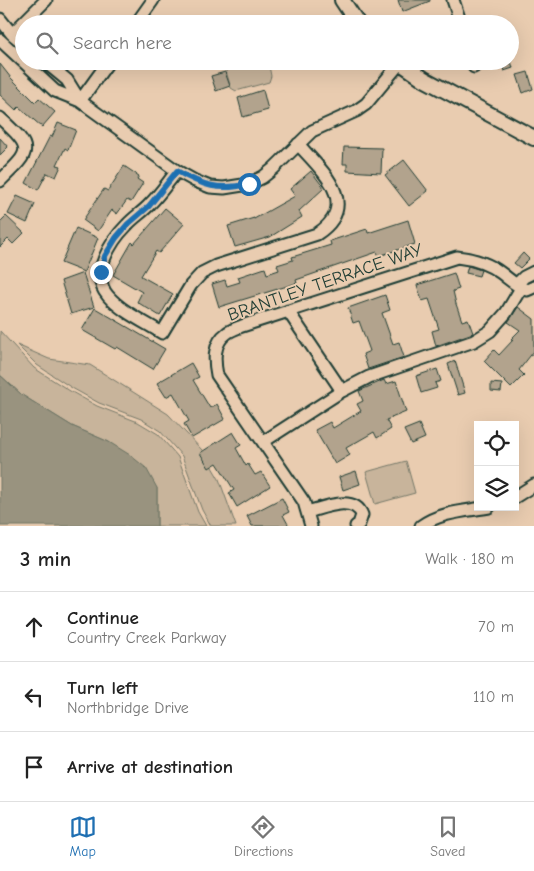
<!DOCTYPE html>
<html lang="en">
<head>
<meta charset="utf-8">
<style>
  :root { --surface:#fff; --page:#f2f2f2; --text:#222; --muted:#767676; --line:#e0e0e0; --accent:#1f6fb2 }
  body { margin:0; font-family:"Comic Neue",sans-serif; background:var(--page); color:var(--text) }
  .controls { position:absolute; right:15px; bottom:15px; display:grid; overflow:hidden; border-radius:0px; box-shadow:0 5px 20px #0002 }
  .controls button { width:45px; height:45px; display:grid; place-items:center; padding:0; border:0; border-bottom:1px solid var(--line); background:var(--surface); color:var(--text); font:25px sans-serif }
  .stop { position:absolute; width:15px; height:15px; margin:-11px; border:4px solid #1f6fb2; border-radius:50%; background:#fff }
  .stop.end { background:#1f6fb2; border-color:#fff; box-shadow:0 1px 5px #0008 }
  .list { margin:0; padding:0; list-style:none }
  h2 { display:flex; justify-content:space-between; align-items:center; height:65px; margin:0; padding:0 20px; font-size:21px }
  h2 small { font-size:16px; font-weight:400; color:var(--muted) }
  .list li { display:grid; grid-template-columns:32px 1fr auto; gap:15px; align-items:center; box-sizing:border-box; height:70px; padding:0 20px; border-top:1px solid var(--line) }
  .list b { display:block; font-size:19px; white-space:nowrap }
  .list p { margin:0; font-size:16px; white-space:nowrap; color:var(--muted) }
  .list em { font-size:16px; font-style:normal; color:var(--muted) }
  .icon { flex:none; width:28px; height:28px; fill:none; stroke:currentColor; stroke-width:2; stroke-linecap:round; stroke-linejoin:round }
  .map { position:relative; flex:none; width:534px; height:526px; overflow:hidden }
  .search { position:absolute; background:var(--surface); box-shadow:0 5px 20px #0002; left:15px; right:15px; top:15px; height:55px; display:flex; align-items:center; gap:12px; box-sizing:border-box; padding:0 18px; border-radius:28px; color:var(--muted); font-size:19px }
  .sheet { height:275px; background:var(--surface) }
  nav { display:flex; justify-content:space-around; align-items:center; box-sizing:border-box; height:70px; border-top:1px solid var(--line); background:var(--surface); font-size:14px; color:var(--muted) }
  nav a { display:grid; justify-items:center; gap:2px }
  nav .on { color:var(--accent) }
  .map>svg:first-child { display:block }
  .green { fill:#c8b49b; stroke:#747868 }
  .water { fill:#99937f; stroke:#687161 }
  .building { fill:#b2a38d; stroke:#1f3d34 }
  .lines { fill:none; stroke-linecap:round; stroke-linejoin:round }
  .minor-casing { stroke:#1f3d34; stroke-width:15 }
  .major-casing { stroke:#1f3d34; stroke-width:18 }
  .minor { stroke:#e9ccb0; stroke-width:11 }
  .major { stroke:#e9ccb0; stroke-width:14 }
  .route { stroke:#1f6fb2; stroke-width:6 }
  .labels { text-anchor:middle; stroke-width:4; stroke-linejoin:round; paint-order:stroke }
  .street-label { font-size:18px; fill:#1f3d34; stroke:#e9ccb0 }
</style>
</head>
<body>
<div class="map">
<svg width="534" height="526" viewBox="0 0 534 526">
  <rect width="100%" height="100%" fill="#e9ccb0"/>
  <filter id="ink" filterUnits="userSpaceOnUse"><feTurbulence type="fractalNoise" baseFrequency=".02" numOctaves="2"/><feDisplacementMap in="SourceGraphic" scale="10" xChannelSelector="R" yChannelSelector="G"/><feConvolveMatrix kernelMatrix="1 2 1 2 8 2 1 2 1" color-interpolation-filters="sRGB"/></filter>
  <g filter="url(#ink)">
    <path class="green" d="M223,61H268L271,76L269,82L236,91L231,88Z
      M0,331L34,368L70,391L97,406L138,422L158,434L178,457L198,512L206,526H157V488L109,442L72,426L22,395L0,375Z
      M17,345L49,359L90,365L168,414L202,450L219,479L236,526H211L202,510L182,456L160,431L141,419L99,403L72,388L37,365Z
      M406,461L415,493L375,504L366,472Z"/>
    <path class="water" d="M0,375L22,395L72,426L109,442L130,455L146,468L157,488V526H0Z"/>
    <path class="building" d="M398,0H430V1L402,12Z
      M501,61H511L513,68L504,71Z
      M0,64L11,78L35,102L39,98L55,112L42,127L19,107L16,110L0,95Z
      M225,72L230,86L216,91L211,76Z
      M528,72L533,89L523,93L517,75Z
      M263,90L268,110L243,117L238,98Z
      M58,123L76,130L68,150L65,148L57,165L61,166L56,177L47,173L38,190L26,183L50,136L52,137Z
      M0,138L8,147L0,155Z
      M344,147L382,148L381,173L347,171V164H343Z
      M404,160L428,191L409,206L385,175Z
      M124,166L139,176L137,179L143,183L131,202L127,200L117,214L112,210L98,231L83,220L104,189L108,191Z
      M311,171L324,188L299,211L302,217L270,237L235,247L228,226L254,218V219L295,196L290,189Z
      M17,196L35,204L27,223L8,214Z
      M165,208L184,224L159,253L156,251L141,276L173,294L160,316L137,302L142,292L113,275L132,242L134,244Z
      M6,216L24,233L13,244L8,239L0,247V222Z
      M408,220L415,244L379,256L377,252L296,280L297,283L219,307L212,284L225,280L227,286L240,282L238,277L265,268L267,274L279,270L277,265L293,260L292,257L331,245L330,241L367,229L368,233Z
      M76,228L98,238L84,272L61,263Z
      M523,253L529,259L520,268L514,263Z
      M468,266L481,270L479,276L466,273Z
      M83,273L94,307L71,314L61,281Z
      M454,273L459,289L453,291L456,304L462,321L468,319L473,333L436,346L432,331L439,329L429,299L422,301L417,285Z
      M385,295L390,310L382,313L393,344L399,342L404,357L368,369L363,354L370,351L359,321L353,323L348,308Z
      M518,307L534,319V351L519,370L524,375L511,388L484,361L494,350L499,355L513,340L511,339L520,330L508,322Z
      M95,308L165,349L153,369L117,347L115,349L82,330Z
      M455,361L465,393L458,395L448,364Z
      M191,363L199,377L193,380L210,408L217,404L225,419L192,438L184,424L189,421L173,393L166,397L157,383Z
      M437,369L441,381L435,383L437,388L421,393L416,376Z
      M384,380L386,384L396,381L406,412L386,420L391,429L377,438L374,432L346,448L350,455L335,464L315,430L330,422L333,428L361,411L357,404L363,401L359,391Z
      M491,383L502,384L501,392L491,391Z
      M419,424L425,438L411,444L404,430Z
      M233,432L241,445L236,448L246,466L248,464L255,475L261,472L270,486L237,507L229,493L234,490L217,463L209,468L200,453Z
      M356,471L360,484L343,490L339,477Z
      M282,498L289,512L283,515L289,526H252L247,516Z"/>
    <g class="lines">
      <defs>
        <path id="minor" d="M453,0L461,24
          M0,19L12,34L24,44
          M136,24L153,0
          M12,34L46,0
          M0,40L55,91L80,101L177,171L195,181L210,187L224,188L249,184L263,177L273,169L312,131L356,111L366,104L400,63
          M44,61L67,80L80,101
          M473,61L474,67
          M80,101L109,61
          M0,118C34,149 32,150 0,181
          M177,171C168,182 160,194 150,204C143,212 134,217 127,225C111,241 89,275 108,296C122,312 145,322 162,333L191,285L202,273L216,266L317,234C362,204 321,170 298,144
          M288,311L342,391
          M263,442L342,391L369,377L474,341L490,331L506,313L521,288L519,282L524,277L534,272
          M515,497L534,485
          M307,512C323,508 354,494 362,515L359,524L356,526
          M311,526L304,502L217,375C214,360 213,343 227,333C231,330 237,328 242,326L457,257C474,259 488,263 501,273C509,279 517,287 527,290L534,287
          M421,526C440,512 467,511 489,507"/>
        <path id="major" d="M342,0L358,24
          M398,61L424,79L534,138"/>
      </defs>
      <use href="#minor" class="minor-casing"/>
      <use href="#major" class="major-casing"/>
      <use href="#minor" class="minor"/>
      <use href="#major" class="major"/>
    </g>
  </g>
  <g class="lines" filter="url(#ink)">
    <path class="route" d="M101,272L105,256L116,238L128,224L149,206L177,171C203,186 219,191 249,184"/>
  </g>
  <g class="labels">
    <g class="street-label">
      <text transform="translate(325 282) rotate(-19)" y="6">BRANTLEY TERRACE WAY</text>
    </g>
  </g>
</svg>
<div class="controls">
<button><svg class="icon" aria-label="locate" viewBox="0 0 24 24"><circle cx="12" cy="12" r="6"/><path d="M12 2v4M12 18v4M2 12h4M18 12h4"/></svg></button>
<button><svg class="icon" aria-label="layers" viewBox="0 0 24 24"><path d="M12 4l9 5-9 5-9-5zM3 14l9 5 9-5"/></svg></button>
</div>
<div class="stop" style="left:249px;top:184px"></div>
<div class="stop end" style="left:101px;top:272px"></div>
<div class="search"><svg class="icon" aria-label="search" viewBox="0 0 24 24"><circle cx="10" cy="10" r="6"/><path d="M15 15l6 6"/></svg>Search here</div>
</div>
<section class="sheet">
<h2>3 min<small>Walk · 180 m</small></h2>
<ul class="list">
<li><svg class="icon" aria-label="ahead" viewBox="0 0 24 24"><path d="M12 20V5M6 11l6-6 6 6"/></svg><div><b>Continue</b><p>Country Creek Parkway</p></div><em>70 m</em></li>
<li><svg class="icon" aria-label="left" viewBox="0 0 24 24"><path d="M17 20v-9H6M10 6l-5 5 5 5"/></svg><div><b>Turn left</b><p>Northbridge Drive</p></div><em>110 m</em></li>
<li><svg class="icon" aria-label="arrive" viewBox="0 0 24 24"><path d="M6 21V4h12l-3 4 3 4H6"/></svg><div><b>Arrive at destination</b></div></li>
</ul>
</section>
<nav>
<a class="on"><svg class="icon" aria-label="map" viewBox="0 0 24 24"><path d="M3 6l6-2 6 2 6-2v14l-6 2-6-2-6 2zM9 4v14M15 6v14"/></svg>Map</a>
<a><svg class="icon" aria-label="directions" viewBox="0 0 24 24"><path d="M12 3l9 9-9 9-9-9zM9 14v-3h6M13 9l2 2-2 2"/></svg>Directions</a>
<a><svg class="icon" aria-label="saved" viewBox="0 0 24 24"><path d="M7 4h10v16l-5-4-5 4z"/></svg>Saved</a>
</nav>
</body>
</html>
